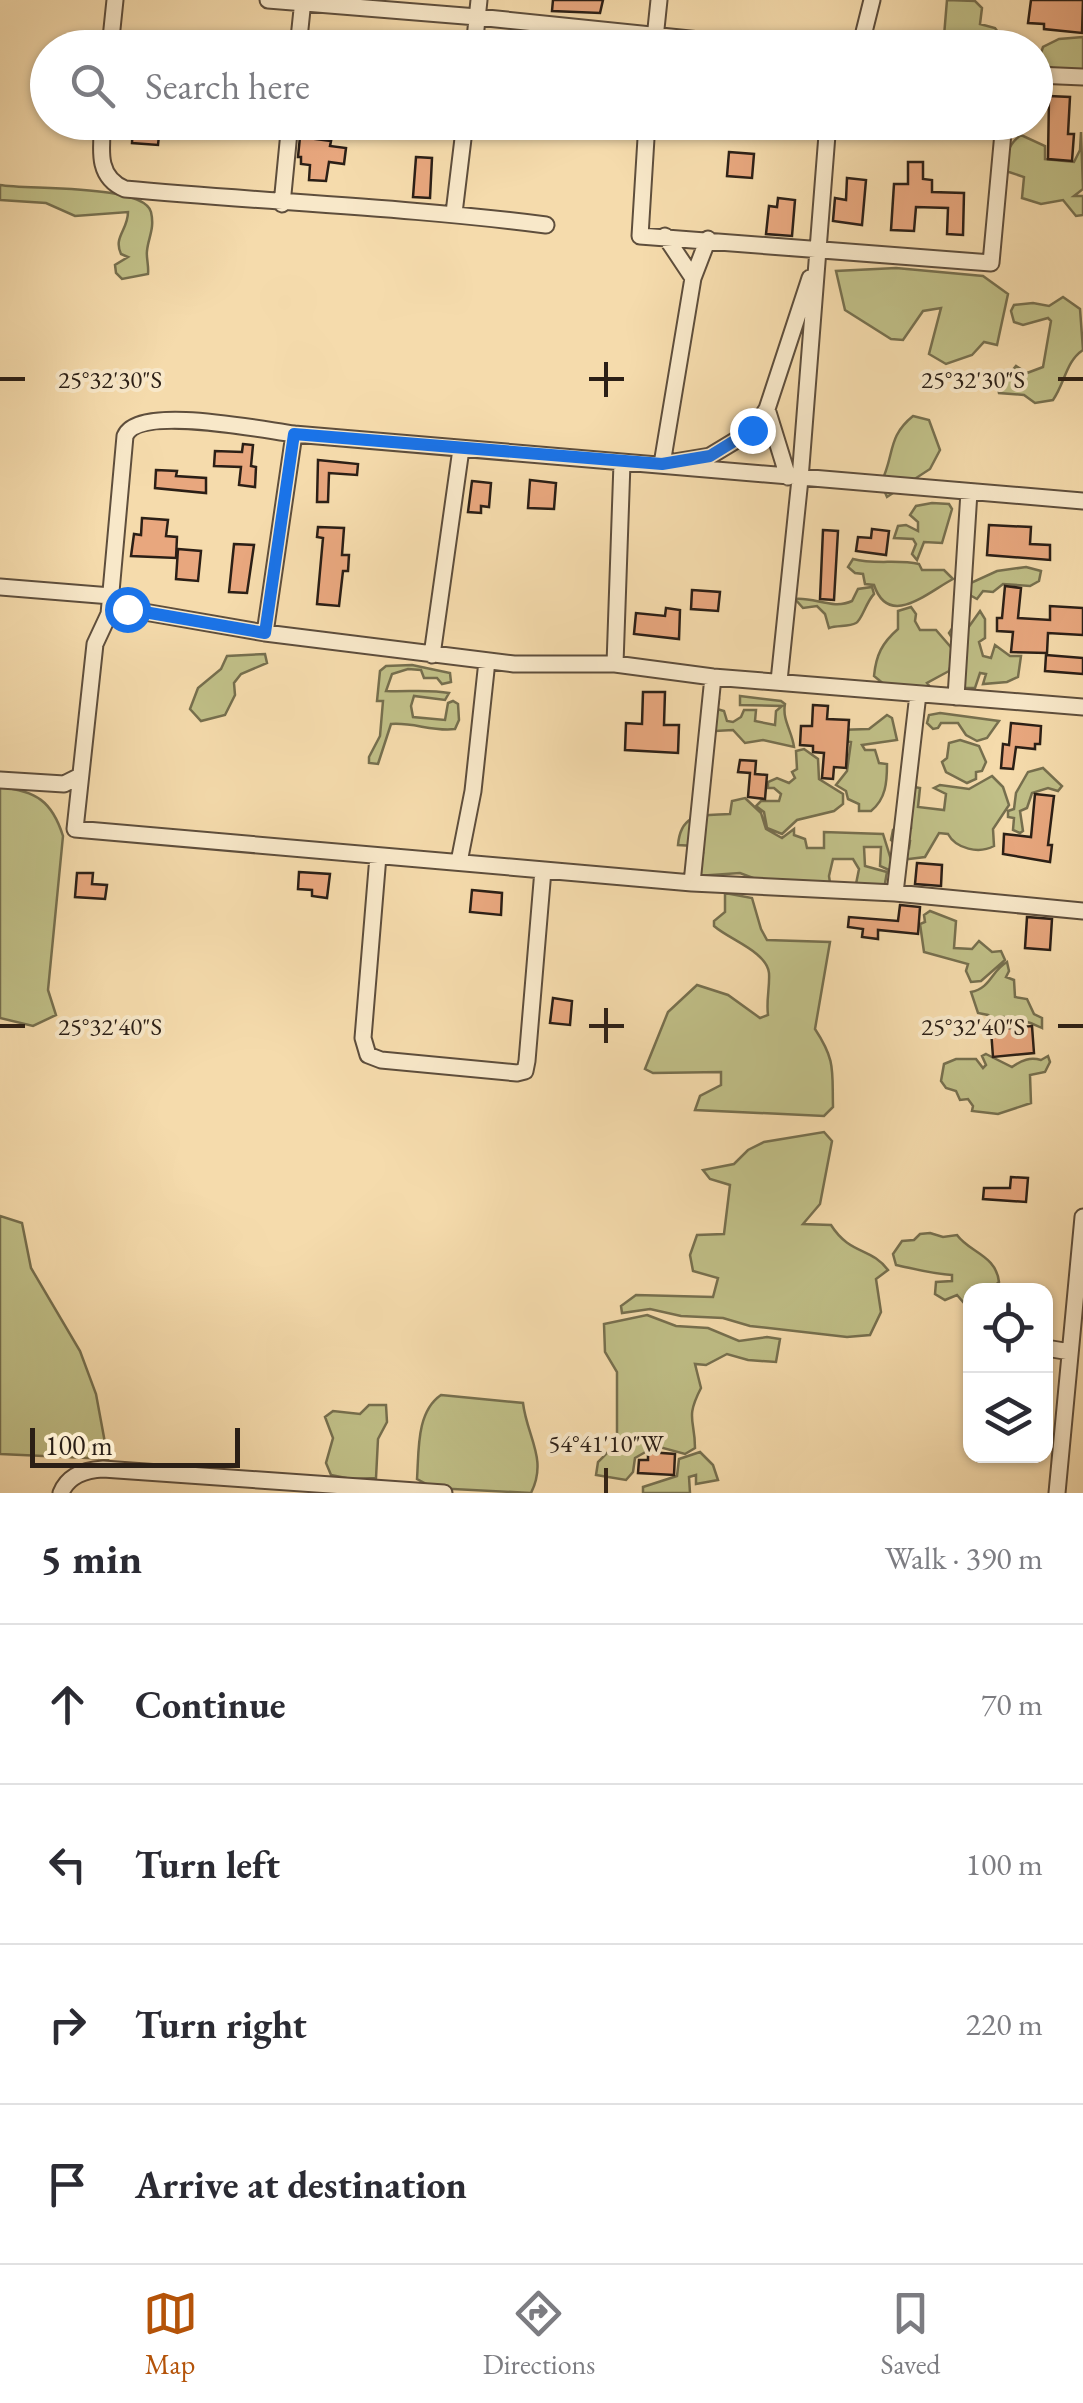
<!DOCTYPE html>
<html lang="en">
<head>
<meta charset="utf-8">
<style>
  :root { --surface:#fff; --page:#f7f7f7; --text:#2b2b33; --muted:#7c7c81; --line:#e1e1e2; --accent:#b45309 }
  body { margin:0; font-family:"EB Garamond",serif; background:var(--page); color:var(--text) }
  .controls { position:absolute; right:30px; bottom:30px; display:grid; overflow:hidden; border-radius:20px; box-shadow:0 2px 8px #0004 }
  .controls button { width:90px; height:90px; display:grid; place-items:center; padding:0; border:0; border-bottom:2px solid var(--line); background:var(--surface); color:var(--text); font:50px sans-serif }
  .scale { position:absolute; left:30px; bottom:25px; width:210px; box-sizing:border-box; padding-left:10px; border:5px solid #2b1f16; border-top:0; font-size:28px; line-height:35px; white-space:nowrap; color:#2b1f16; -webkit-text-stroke:8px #f8e8c9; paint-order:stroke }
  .stop { position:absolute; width:30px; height:30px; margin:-22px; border:8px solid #1a73e8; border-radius:50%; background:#fff }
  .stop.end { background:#1a73e8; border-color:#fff; box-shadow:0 2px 10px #0008 }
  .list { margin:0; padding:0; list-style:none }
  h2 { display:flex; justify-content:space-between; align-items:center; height:130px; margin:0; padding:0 40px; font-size:42px }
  h2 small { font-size:32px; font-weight:400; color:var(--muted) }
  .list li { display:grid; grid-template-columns:65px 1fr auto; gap:30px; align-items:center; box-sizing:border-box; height:160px; padding:0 40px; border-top:2px solid var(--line) }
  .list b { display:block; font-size:38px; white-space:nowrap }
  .list em { font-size:32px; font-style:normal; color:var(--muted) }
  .icon { flex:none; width:55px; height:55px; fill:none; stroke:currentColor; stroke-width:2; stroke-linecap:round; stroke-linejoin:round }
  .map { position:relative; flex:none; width:1083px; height:1493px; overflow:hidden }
  .search { position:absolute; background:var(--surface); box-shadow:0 2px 8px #0004; left:30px; right:30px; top:30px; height:110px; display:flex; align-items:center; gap:25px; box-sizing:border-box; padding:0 35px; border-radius:55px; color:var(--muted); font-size:38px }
  .sheet { height:770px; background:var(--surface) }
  nav { display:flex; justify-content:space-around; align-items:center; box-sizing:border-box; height:140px; border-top:2px solid var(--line); background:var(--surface); font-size:28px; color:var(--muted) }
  nav a { display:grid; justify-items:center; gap:5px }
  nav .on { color:var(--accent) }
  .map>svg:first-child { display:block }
  .green { fill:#c0bf87; stroke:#766f4e; stroke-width:2.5 }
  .building { fill:#e8a77e; stroke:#2b1f16; stroke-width:2.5 }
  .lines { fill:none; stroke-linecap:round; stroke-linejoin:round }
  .minor-casing { stroke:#5e4e3c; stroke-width:19 }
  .minor { stroke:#f8e8c9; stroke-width:15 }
  .route { stroke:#1a73e8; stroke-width:12 }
  .ticks { fill:none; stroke:#2b1f16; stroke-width:4 }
  .ticks-label { font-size:25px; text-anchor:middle; fill:#2b1f16; stroke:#f8e8c9; stroke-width:8; stroke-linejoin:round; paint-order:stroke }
</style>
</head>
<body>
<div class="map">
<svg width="1083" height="1493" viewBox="0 0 1083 1493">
  <rect width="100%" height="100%" fill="#f5dbac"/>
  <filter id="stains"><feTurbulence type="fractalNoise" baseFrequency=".002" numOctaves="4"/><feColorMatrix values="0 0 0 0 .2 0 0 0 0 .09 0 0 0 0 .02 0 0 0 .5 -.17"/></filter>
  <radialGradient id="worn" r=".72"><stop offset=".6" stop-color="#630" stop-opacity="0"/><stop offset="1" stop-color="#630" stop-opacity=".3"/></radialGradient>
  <path class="green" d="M947,0L975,1L982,8L980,24L995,28L1009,47H939L944,36Z
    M1083,37V69L1059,71L1038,62L1043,47L1059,39Z
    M1081,132L1083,189L1074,196H1083V215L1076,216L1063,200L1041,204L1022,198L1024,177L1006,171C1006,155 1008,144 1021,135L1045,146V159L1074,162L1080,150Z
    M0,185C27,190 144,184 151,212C155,229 148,238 147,251C146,257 149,266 148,274L122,279L116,273L115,265L128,257L121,254C113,237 128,230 128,212L75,216L46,203L0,200Z
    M896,268L983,276L1008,294L997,345L984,342L972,355L946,364L929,354L941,308L923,311L903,340L891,339L845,310L836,271Z
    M1063,297L1080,309L1083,350C1066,361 1065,383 1053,400L1035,403L1024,395L999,393L996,378H1006L1016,366L1027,373L1043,367L1051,321L1048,318L1023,325L1014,322L1011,311L1014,305L1033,303L1049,306Z
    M913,416L929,420L940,450L930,469L887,497L881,483C895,454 887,437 913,416Z
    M932,503L949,504L952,509L942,543L924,542L917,560L912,554L916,544L913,539L894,538L898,526L906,525L918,531V522L910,515L916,506Z
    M853,559C875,565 897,559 919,564L922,570H944L953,579C928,592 889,629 874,585L865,584L863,574L855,573L848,567Z
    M1026,567L1041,571L1039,581L1030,586L1003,584L993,592L983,591L977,599L968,594L964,586L997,571Z
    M872,587L874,594C866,602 862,620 856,623C849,627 837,625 829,628L825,614L817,606L803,608L795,599C815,597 833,610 852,601L858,589Z
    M911,607L916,614L915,621L920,630H936L955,652L949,671L927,683L934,692L885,685L874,676C876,655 882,643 898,629V611Z
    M980,611L985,619V638L979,642L983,656L991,658L995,645L1010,656H1021L1018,677L1007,682L983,684L986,674L980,673L975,688H963L954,641L949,633L953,627L968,628Z
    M265,654L267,663L241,674L234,683L235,695L225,715L201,721L190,709L198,688L221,669L227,656Z
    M412,665L450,673L451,682L442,684L437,678H424L421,670L408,669L392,674L386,691C407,692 429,689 449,693L445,700L414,696L411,706L413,717L445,720L448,703L453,701L458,704L459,720L455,729C433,732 413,722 391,724L378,764L369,763V757L380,736L383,701H377L380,671L386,666Z
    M740,696L781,701L785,704C782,720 792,731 794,747L763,740L745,743L733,730L715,731L708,725L716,697L719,699L717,709L724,711L727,721L733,722L741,717L744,710H756L755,721L775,725L776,711L782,706L740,705Z
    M940,713L999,721L987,738L977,741L966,735L958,723H941L938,728L933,729L927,723L929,715Z
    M887,715L892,718L897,740L862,745L865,750H875L879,763L887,764C887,782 886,799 871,811H859V804L848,799L846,791L836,785L847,771L851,742L830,739L837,730L869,729Z
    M960,740L979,746L986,762L982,771L976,772V779L967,783L946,772L942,762L947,758L949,743Z
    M804,749L818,759L819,779L843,794V804L834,811L797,820L782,834L767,828L764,812L756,806L761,801H779L781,794L774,788H768V782L777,778L789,783L795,778L792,772L797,769L796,751Z
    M1043,768L1062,786L1058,791L1048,788L1032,793L1027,808L1020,811L1023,831L1020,833L1013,830L1014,818L1008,817V811L1014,809L1016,793L1028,772Z
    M992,776L1003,787L1009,805L993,829L994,846C979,854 956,849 948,834L939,833L925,857L901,860L909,848L910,841L903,839L897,845L891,840L893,830L911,828L909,786L920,788L918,807L944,810L946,794L934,788L940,785L969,789Z
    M0,787C36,791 52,801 63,836L48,990L56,1015L33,1026L0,1018Z
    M745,798L761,813L766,829L782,838L794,829V835L805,839L807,848H824V832L883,834L893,866L889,870L880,866L881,847H864L865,866L887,872L884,889L856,884L859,869L853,859H833L829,876L831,890L769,884L740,873L697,876V861L703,853L695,846L678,845C681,811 703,816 730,814L732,801Z
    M725,893L752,898L761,929L767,940L830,942L815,1029C836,1061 832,1070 833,1107L824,1116L695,1110L700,1096L721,1085V1072L653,1073L645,1069L668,1012L697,985L728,995L760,1018L768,1015C766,1000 770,987 769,973C767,952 730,940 714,926V921L725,912Z
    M930,911L956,921L954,948L972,949L979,941L992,952L1001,951L1005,960L981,981L971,982L966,971L968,964L924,952L920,924L925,922L924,915Z
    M1007,962L1009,971L1006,977L1014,980L1015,997L1027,999L1034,1014L1042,1018V1028C1030,1022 1004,1013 993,1019L988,1015L978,1013L971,992C991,988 991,971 1007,962Z
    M986,1054L1012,1067C1022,1060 1030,1057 1041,1060L1048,1056L1050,1062L1045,1072L1030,1075L1031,1103L998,1114L972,1111L973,1106L968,1099L960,1100L956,1091L946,1088L941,1081L944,1064L956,1059H976L983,1068L986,1065L982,1056Z
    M824,1132L832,1141L820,1204L803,1224L831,1225C850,1255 871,1247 888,1270L876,1279L881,1312L870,1335L847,1337L750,1326L723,1318L681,1316L650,1309L622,1313L621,1306L636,1295L713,1297L718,1278L693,1271L690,1255L697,1235L724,1234L730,1185L710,1179L703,1170L734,1164L748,1150L764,1142Z
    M0,1216L22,1223L31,1268L80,1351L96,1394L108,1459L0,1454Z
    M930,1233L943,1237L957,1235C970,1253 996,1255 999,1282L990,1290H970V1303H964L957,1295L945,1300L935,1294L936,1282L952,1281V1275C933,1274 915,1269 896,1265L893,1254L902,1241L914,1240L920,1234Z
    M647,1315L676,1326L708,1328L739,1341L767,1337L780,1339L776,1362L748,1360L727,1354L706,1365L695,1364L701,1388C685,1419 695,1419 695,1448L685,1454L656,1446L635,1458L633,1472L626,1480L596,1475L598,1462L617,1443V1372L605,1352L604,1324Z
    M441,1395L523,1403C527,1437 548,1459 531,1493L434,1488L417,1479C419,1451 416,1412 441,1395Z
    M369,1405H386L387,1422L378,1439L376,1478L351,1479L331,1475L326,1463L333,1438L325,1417L333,1411L360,1414Z
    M700,1452L713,1465L718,1480L696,1484V1475L689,1477L690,1493H643V1487L677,1476L679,1459Z"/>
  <path class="building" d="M553,0H603L600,13L552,11Z
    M1031,0H1083L1082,33L1044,29V24L1028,23Z
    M1049,96L1070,97L1068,134H1074L1072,161L1048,159Z
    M133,123L160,125L158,145L132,143Z
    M300,137L331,141L330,146L346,148L344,164L329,162L326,181L309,180L310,165L301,164V157H298Z
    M729,152L754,154L752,178L727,176Z
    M416,157L432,158L430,198L413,197Z
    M908,162H923V179L932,180V192L964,193L963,235L947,234L948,208L916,207L914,231L891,230L894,184H908Z
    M847,178L866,180L862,225L833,221L835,198L846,200Z
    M778,198L795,200L792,236L766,234L769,206L777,207Z
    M243,444L253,445L251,466L256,467L255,487L239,485L241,467L214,466L215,451L242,452Z
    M318,460L358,464L357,475L329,473L328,502H317Z
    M156,470L177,471L176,476L206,478V493L155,488Z
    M530,480L556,483L554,509L528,508Z
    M472,481L491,483L489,507L481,506V513L468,512Z
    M142,518L168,520L166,536L177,537L176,558L131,556L134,534L141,535Z
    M989,525L1031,527L1030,544L1050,545V560L987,555Z
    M318,527L344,528L342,555H349L348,571H343L339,606L317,604L323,538L317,537Z
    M872,529L889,531L886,555L856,551L858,537L871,538Z
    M823,530L838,531L834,600L820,599Z
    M234,544L254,545L247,593L229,592Z
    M178,549L201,551L198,581L176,579Z
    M1005,586L1021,588L1018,618L1050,620V606L1083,608V635L1048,633L1047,653L1011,652L1013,632L997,631V618H1002Z
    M692,590L720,592L718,611L691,609Z
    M666,608L680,610L679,639L634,634L636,613L665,616Z
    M1046,655L1083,658V674L1045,671Z
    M643,692H665L664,725H679L678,753L625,750L626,723L642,724Z
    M813,705L828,706L827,719L849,720L846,768L834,767L833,779L822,778L824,753L813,752V746L800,745L801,726H812Z
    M1011,723L1041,726L1040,744H1035V749L1016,747L1013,769L1001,768L1003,744L1009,745Z
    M740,760L756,761L755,774L767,775L765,799L748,797L750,773L738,772Z
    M1035,794L1054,796L1048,845H1052L1050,862L1003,854L1004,834L1031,837Z
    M917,863L942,865L941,886L915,884Z
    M299,872L330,874L327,898L312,896V890L298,889Z
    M77,873H93L92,884L107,885L105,899L75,897Z
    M472,890L502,893L501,915L470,912Z
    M900,905L920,907L918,934L878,930V939L862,937L863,929L848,927L849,917L898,921Z
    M1027,917L1052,919L1050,950L1025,948Z
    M553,998L572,1001L570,1025L550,1023Z
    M1032,1026L1034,1053L993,1057L991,1030Z
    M1011,1177L1028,1178L1026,1202L983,1199L984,1188H1010Z
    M648,1452L675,1454L674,1475L638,1473L639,1460H648Z"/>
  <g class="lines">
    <defs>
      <path id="minor" d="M268,0L477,17L779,48
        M110,48L115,0
        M298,48L303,0
        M474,48L479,0
        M654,48L659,0
        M860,48L872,0
        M1036,75L1083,77
        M103,122C101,149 96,177 125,189C265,202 407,207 546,225
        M647,122L640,236L991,263L1004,122
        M282,204L290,122
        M454,213L465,122
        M665,236L693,278L662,464L710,456L753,430L767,409L810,278
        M693,278L708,239
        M767,409L788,477
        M1083,501L294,434C262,430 138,404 125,436L109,614L95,644L75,829L692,883L895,893L1083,911
        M0,587L111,596
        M109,614L127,609L265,633L514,664H615L713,677L1083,707
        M265,633L294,434
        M432,655L461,449
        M615,664L622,463
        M779,681L800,479L828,122
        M956,697L969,492
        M0,780L64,784L78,777
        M378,856L363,1038L368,1055L381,1060L517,1073L525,1071L527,1061L543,870
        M459,862L473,791L487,661
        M692,883L713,677
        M895,893L918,694
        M1046,1348L1070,1352
        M61,1493C68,1475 85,1470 103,1469L444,1493
        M1057,1493L1083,1217"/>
    </defs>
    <use href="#minor" class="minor-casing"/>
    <use href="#minor" class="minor"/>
  </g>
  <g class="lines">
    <path class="route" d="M127,609L265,633L294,434L662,464L710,456L752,430"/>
  </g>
  <path class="ticks" d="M606,362V397M0,379H25M589,379H624M1058,379H1083M606,1008V1043M0,1026H25M589,1026H624M1058,1026H1083M606,1468V1493"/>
  <g class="ticks-label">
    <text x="110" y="388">25°32'30"S</text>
    <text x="973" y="388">25°32'30"S</text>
    <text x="110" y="1035">25°32'40"S</text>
    <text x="973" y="1035">25°32'40"S</text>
    <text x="606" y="1452">54°41'10"W</text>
  </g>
  <rect width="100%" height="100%" filter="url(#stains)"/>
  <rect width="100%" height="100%" fill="url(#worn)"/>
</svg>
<div class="controls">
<button><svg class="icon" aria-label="locate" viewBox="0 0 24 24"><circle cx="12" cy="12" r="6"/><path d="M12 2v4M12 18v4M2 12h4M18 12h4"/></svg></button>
<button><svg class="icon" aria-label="layers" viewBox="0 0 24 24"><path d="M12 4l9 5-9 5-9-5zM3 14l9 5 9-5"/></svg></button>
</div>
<div class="scale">100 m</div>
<div class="stop" style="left:127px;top:609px"></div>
<div class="stop end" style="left:752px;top:430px"></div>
<div class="search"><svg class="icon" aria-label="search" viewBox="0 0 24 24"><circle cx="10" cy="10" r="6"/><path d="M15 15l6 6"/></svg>Search here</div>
</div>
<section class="sheet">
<h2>5 min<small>Walk · 390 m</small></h2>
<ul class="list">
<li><svg class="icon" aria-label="ahead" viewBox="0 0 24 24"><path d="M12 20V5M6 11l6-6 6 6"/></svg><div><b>Continue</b></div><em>70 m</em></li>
<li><svg class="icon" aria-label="left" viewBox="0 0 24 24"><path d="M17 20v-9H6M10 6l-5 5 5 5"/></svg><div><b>Turn left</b></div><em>100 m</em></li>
<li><svg class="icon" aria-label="right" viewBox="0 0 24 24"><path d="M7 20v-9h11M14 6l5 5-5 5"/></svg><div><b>Turn right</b></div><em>220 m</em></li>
<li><svg class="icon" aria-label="arrive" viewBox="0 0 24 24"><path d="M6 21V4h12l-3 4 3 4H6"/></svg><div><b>Arrive at destination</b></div></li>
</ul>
</section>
<nav>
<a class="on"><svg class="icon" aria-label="map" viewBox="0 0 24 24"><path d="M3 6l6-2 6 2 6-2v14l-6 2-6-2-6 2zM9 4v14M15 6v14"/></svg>Map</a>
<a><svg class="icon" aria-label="directions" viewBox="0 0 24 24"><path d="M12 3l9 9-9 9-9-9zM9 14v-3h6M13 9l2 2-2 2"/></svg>Directions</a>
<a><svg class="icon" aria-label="saved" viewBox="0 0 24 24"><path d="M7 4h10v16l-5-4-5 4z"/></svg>Saved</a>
</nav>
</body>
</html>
